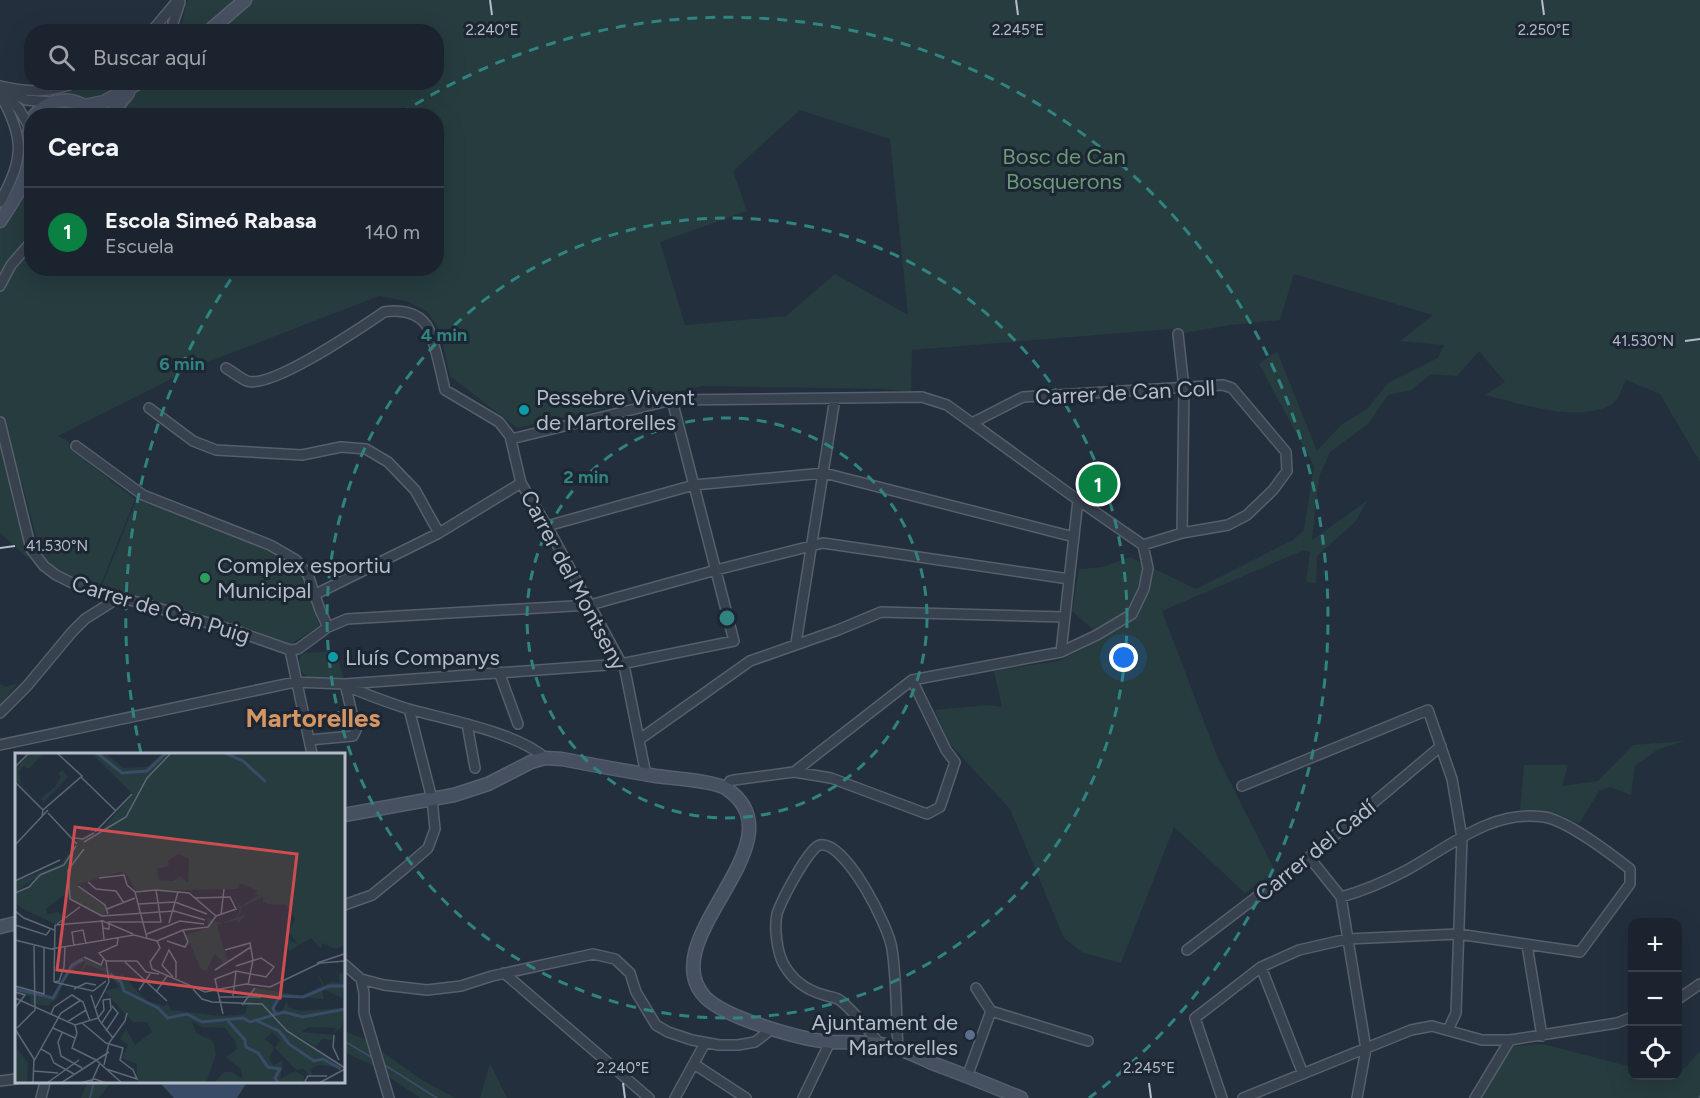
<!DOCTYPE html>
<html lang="es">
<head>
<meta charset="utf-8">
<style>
  :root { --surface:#1b232e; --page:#242b36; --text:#f1f3f6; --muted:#a0a4aa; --line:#39404a; --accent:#0b8043 }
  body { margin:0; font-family:Figtree,sans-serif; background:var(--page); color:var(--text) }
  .controls { position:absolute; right:18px; bottom:18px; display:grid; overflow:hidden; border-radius:12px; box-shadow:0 6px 24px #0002 }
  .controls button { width:54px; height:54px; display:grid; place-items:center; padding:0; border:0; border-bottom:2px solid var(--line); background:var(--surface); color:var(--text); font:30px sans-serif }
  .you { position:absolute; left:1124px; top:658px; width:21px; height:21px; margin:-15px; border:4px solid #fff; border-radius:50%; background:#1a73e8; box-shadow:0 0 0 9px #1a73e833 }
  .badge { display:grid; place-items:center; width:39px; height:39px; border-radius:50%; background:var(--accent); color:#fff; font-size:20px; font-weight:700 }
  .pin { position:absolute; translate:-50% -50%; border:3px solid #fff; box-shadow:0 2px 6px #0006 }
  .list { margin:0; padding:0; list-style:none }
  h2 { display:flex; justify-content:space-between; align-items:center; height:78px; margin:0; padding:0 24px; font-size:26px }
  h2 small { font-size:20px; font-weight:400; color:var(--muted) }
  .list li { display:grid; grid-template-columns:39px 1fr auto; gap:18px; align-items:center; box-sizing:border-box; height:90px; padding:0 24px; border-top:2px solid var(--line) }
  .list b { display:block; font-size:22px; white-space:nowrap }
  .list p { margin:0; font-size:20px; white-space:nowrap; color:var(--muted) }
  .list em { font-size:20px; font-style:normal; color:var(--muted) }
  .icon { flex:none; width:33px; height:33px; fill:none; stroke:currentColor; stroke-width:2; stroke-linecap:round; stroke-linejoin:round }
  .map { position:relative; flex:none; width:1700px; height:1098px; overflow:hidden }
  .search { position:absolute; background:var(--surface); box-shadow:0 6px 24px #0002; left:24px; top:24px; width:420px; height:66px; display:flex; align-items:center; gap:15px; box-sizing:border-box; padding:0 21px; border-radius:24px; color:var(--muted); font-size:22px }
  .panel { position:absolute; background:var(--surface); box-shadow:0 6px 24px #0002; left:24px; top:108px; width:420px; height:168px; border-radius:24px }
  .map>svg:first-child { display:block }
  .green { fill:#263c3f; fill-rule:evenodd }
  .water { fill:#394c67 }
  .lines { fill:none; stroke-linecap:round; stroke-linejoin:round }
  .stream { stroke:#394c67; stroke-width:2 }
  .street-casing { stroke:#565f6c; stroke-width:12 }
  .secondary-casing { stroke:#565f6c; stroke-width:15 }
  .street { stroke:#38414e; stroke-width:9 }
  .secondary { stroke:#465061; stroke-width:12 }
  .ticks { fill:none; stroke:#b4bcc9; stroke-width:2 }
  .ring { fill:none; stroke:#308480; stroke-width:3; stroke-dasharray:10 8 }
  .culture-dot { fill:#0f9aa8; stroke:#1d2633; stroke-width:2 }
  .leisure-dot { fill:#2e9e5b; stroke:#1d2633; stroke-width:2 }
  .service-dot { fill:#5c6f8a; stroke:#1d2633; stroke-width:2 }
  .labels { text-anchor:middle; stroke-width:6; stroke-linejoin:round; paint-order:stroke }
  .park-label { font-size:22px; fill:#6b9a76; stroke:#1d2633 }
  .street-label { font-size:22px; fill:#b4bcc9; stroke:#1d2633 }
  .poi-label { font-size:22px; fill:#b4bcc9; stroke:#1d2633; text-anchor:start }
  .quarter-label { font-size:26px; font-weight:bold; fill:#d59563; stroke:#1d2633 }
  .inset-river { fill:none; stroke:#394c67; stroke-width:3 }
  .inset-road { fill:none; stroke:#5e6776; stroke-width:1.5 }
  .view { fill:#ce4d50; fill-opacity:0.15; stroke:#ce4d50; stroke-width:3 }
  .inset-edge { fill:none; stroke:#b4bcc9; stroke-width:3 }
  .ticks-label { font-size:15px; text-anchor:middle; fill:#b4bcc9; stroke:#1d2633; stroke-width:6; stroke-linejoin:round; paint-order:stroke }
  .centre { fill:#308480; stroke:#1d2633; stroke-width:3 }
  .ring-label { font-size:18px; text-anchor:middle; font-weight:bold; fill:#308480; stroke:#1d2633; stroke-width:6; stroke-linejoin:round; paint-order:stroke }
</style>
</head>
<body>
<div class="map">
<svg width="1700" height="1098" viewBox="0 0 1700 1098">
  <rect width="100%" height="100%" fill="#242f3e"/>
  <path class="green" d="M189,0H1700V462L1660,394L1626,380C1622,387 1619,400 1612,404C1581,424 1518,403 1485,395L1505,382L1479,351L1457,376L1431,374L1411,390L1388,395L1368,424L1330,452L1319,477L1312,540L1368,500L1355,522L1317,556L1316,583L1306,582L1310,552L1304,550L1162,611L1217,756L1275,871L1245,893L1174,827L1121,963L1083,953L1064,938L1010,809L948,742L935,710L987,705L1002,707L994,671L1058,661L1103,639L1072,611L1079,569L1103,567L1130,557L1196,589L1293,540L1304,530L1314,466L1259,364L1277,351L1317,451L1341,425L1368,408L1388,383L1438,358L1444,345L1400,341L1433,315L1294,274L1280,320L1230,325L1178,334L1171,329L912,350L911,392L886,389L702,386L517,428L450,376L440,331L427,311L406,301L379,296L195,367L58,436L68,441L71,450L135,499L101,584L56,572L40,551L22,483L12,498L29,559L0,533V208L22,172L24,142L22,122L40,97L58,94L94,82H436V32L180,31L186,4ZM800,110L890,139L908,315L835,274L786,316L685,325L660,242L747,211L733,171ZM32,116H436V268H32Z
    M137,498L276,552L299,571L309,587L319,626L291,644L102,586Z
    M336,651L344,680C326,678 290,683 301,655L306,653Z
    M18,683L0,705V684L6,687Z
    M1684,741L1657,750L1635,766L1631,795L1610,787L1599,791L1579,824L1563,816L1520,810L1524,765H1568L1562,786L1598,781L1633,745Z
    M344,1031L364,1039L422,1080L455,1098H420L370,1064L344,1052Z
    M1543,1044L1632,1067V1076H1678V1069L1685,1068L1700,1051V1098H1481L1513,1046Z
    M490,1063L507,1098H480Z
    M87,1082H111L99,1098H81Z"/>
  <path class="water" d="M165,1082H247L237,1098H174L162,1085Z"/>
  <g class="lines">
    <path class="stream" d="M344,1041L373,1058
      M383,1064L437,1098
      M90,1098L94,1082
      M1699,1098L1700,1096"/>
    <defs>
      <path id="street" d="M151,32L178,0
        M174,32L173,24L180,2
        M0,86C30,93 49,93 78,82
        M10,92L26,100L50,102
        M0,94C24,139 25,156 0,202
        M4,94L19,109L29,126
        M0,286L11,265L32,241
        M1178,334L1184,388L1182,533
        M226,368C233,372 240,378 247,381C272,389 360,328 384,312C399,309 418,312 427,326C433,334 442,377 445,390L499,422L510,436L521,483L547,526L625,670L646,775
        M149,408L193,441L216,450L302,455L341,447L366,449L388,462L415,490L439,533
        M0,422L31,549L44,566L56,575L72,583L236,631L290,650L298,649L328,627L347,619L590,605L716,570L823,543L1069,579
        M972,423L1023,397L1223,385L1232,388L1286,452L1287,471L1273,490L1247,515L1228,525L1182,533L1143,545
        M511,439L672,400L922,397L947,405L1078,500L1143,545
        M76,446L143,495L270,545L296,560L308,575L320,610L328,627
        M547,526L694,485L824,473L1074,537
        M316,594L439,533L521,483
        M796,643L835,398
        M290,650L312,754
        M1061,652L1078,500
        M499,672L518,724
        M0,713L27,686L72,632L85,619L120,597
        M467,724L475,768
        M640,739L750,661L838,630L881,612L1065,617
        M309,740L353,736L356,730L345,684L621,664L734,641L672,400
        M0,745L295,682L345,684L351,688C371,696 391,704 412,710C449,720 518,733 545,758
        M794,772L831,778L927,814L940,807L955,762L946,750L912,680
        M1242,786L1428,710L1452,779L1462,838L1456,1013L1448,1030
        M726,788L730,781L734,780L794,772L912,680L1061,652L1097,635L1132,614L1144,589L1148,568L1143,545
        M1309,857L1341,897L1366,1049L1357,1098
        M344,905L372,895L405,868L428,848L435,829L432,799L409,709
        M1527,945L1542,1036
        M1187,950L1309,857L1441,746
        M344,964L361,979L364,993V1013L389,1098
        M1261,967L1303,1074
        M504,973L649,1098
        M361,979L384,985L427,990L461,986L492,976L593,954L615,959L630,973L636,992L656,1025L668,1032L692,1040L719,1045H738L755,1042L773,1028
        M976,988L991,1011L1088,1041
        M1678,999L1700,984
        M881,1045C868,1031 856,1013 841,1001C837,997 830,997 824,995C806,990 792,980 783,963C777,951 774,927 777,914C781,901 809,847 820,845C846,841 889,927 892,949C897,982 896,1016 898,1049
        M694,1064L746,1098
        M967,1077L991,1011
        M0,1081L16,1079
        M41,1098L45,1082
        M675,1098L705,1043
        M803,1098L830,1042
        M1222,1098L1195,1018L1261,967L1299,950L1347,939L1458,934L1580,952L1630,884V869C1611,854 1566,820 1544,817C1491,809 1448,848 1405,871C1384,882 1363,891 1341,897
        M1243,1098L1411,1030L1432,1026L1482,1040H1510L1617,1023L1632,1017
        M1475,1098L1510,1040"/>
      <path id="secondary" d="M208,32L245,0
        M84,106L104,102L140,82
        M34,116C50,97 78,94 93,116
        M109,116L128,93
        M32,121L29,133L32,148
        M0,221C16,197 30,176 31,147
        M344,815L454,795L488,784L531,762L545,758L562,759C593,765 625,771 656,776C671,778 716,781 727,789C804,842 651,939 705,997C725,1018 802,1040 831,1042C850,1043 872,1041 890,1046C905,1050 919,1057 932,1063C962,1074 992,1086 1021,1098
        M0,927L16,923"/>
    </defs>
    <use href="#street" class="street-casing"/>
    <use href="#secondary" class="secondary-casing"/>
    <use href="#street" class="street"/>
    <use href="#secondary" class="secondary"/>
  </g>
  <path class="ticks" d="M490,0L492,15M1016,0L1018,15M1542,0L1544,15M1685,341L1700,339M0,548L15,546M623,1083L625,1098M1149,1083L1151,1098"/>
  <g class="ring">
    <circle cx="727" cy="618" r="200"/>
    <circle cx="727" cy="618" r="400"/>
    <path d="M141 753A601 601 0 0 1 238 269M400 114A601 601 0 0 1 1089 1098"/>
  </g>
  <g class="culture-dot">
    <circle cx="524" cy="410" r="6"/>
    <circle cx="333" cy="657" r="6"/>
  </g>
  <circle class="leisure-dot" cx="205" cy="578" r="6"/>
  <circle class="service-dot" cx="970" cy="1035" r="6"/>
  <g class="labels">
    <g class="park-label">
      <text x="1064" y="164">Bosc de Can<tspan x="1064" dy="25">Bosquerons</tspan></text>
    </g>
    <g class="street-label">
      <text transform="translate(1125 392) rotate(-3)" y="8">Carrer de Can Coll</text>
      <text transform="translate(574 580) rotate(62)" y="8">Carrer del Montseny</text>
      <text transform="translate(161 609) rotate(17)" y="8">Carrer de Can Puig</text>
      <text transform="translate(1315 850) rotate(-39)" y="8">Carrer del Cadí</text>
    </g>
    <g class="poi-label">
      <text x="536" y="405">Pessebre Vivent<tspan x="536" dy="25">de Martorelles</tspan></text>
      <text x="217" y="573">Complex esportiu<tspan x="217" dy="25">Municipal</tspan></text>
      <text x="345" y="665">Lluís Companys</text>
      <text x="958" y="1030" text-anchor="end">Ajuntament de<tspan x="958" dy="25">Martorelles</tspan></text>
    </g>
    <g class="quarter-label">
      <text x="313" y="727">Martorelles</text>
    </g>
  </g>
  <g transform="translate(15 753)">
    <rect width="330" height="330" fill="#242f3e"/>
    <path d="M15,0H28L14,16L9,13L4,19L6,31L30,54L0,27V17ZM76,0H90L109,15L132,14L148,0H330V193L320,196L307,190L306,196L296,185L274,198L272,186L283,191L274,179L280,166L271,152L253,151L248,149V144L227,154L223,165L231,161L223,171L222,167L202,172L213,208L208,210L200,201L191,218L186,216L171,182L193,175L192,165L207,170L222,164L224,156L219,142L225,154L243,142L238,141L242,138L225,130L222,136L121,138L111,121L105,119L61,132L90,153L91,161L88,163L49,142L31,156L32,161L43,159L49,164L40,171L8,156L0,150V141L12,136L28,120L0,139V129L46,111L63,87L82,82L118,41ZM163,101L174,106L173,129L165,123L158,128L144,127L142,116L154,113L153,108ZM48,17L53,24L28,50L26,45L40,34L46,24L43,20ZM67,204L91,215L104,226L107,221L131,248L150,253L152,249L156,257L207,263L230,261L233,251H228L241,235L288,243L307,233L302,218L309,233L317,228L324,230V221L330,220L327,245L310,237L307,238L309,246L267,242L259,256L266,259L272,248L273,254L285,258L330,255L327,274L318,281L322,275L294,274L287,279L318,282L317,287L307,286L301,294L273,277L328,315L304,312L295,316L298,322H294L289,316L281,317L260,295L265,287L257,279L250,286L259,294L254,307L259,312L268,307L265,326L280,318L288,323L290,320L288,329L199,330L209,319H217L227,326L226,316L211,304L222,296L221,290L210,275L187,274L177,268L181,280L198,288L201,301L191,330H122V311L107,305L113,292L105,286L111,276L120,292L137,279L132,269H118L89,238L104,234L91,219L72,212L65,220L71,208L63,212L46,232L43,244L33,253L16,251V244L0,238V234L32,245L38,244L58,210ZM0,293L13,310L12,330H0Z" fill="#263c3f" fill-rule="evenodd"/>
    <path class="inset-river" d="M82,0L107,20L132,18L151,0M210,0L228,8L251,29M95,221L106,229L109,238L143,255L153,265L172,261L187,269L228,265L235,269L269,259L288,264L330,256M0,236L38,245L57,212L68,206M260,261L258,255L265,243L288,244L314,233H330M213,268L230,287L231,294L243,300L253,314L265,316L260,325L263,330M242,268L264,278L274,291L299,308L308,306L326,316"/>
    <path class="inset-road" d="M0,14L14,0M66,24L101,58M0,29L28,57M33,60L62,91M27,63L28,57L67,23L42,0M80,79L117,41M59,85L68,86L79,80M69,89L111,64L132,25L156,0M0,92L33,57M69,96L53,117L55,146L87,163M84,125L109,122L112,132L120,139L132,185M0,128L45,107M73,129L81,136L101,138L109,150M63,133L90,152L93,161M120,139L141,137L174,140L201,163M0,140L14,134L25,122L49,112L61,93M180,145L215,144L221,156L201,163M123,151L160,149L192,161M92,156L120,145M0,158L9,165L39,177M206,162L209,136M87,163L159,158L190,167M87,167L89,186M154,170L163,139M42,171L65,154M0,172L31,182L35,177M40,172L88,168L118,181M88,175L94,176V169H146L141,137M132,181L165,168L189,171M0,187L36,196L119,182L142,188M142,188L145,195L135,209L137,216L190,239L231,231L255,234L305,210L330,208M142,188L168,177L193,174L201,163M152,188L170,194L173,189L168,177M59,193L57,179L68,177L71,191M210,197L235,190L238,207L233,232M69,204L86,212L89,205M91,208H122L131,219L144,221M110,209L152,248M302,210L329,201M200,217L236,194M158,224L147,212L154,197L161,209V225M39,229L78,238L91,228M39,229L40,172M39,229L44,228L49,214L50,194M94,229L91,208L84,200L102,192L103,185M0,233L29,241V195M59,236L71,230L81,232M178,236L187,246L197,249L247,251L272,278L330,315M124,237L135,221M0,239L10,242L0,255M141,239L152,223M76,242L84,267L98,285M218,243L221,218M204,244H246M0,245L60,272L83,265M227,252L240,235M80,256L94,229M36,261L39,254L57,242L68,249L75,268M208,261L200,226L221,218L251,224L259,214L246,205L221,213M83,265L89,257L88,247M52,269L71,257M67,270L91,290L108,295L105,307L118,317L122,326L91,316M86,271L96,256L95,246L88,247M60,272L62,280L57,295L81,307L107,330M2,275L20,257L19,193M38,275L60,285M0,276L19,306L18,330M91,278L103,260L97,253M47,280L43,289L46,303L67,315M319,282L318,294L324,307M94,290L110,268L112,260M26,296L35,301L39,310L59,321M19,308L46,260L66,247M89,312L94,290M19,318L43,320M32,330L64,307M46,330L94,299M65,330L80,326L91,330M76,330L85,310M289,330L293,323H312M304,330L330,316"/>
    <path class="view" d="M60,74L282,101L265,245L42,217Z"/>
    <rect width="330" height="330" class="inset-edge"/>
  </g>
  <g class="ticks-label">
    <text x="492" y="35">2.240°E</text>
    <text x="1018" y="35">2.245°E</text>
    <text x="1544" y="35">2.250°E</text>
    <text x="1643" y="346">41.530°N</text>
    <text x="57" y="551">41.530°N</text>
    <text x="623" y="1073">2.240°E</text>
    <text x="1149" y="1073">2.245°E</text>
  </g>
  <circle cx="727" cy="618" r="9" class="centre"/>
  <g class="ring-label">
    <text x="444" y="341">4 min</text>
    <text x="182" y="370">6 min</text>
    <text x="586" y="483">2 min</text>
  </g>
</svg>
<div class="controls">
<button>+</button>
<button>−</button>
<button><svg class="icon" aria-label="locate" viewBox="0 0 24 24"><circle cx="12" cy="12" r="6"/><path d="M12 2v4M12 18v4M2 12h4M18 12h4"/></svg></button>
</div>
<div class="you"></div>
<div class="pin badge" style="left:1098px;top:484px">1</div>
<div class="search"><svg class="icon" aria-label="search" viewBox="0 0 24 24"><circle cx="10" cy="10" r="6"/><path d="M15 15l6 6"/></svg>Buscar aquí</div>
<section class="panel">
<h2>Cerca<small></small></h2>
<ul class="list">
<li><span class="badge">1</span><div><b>Escola Simeó Rabasa</b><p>Escuela</p></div><em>140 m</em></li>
</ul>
</section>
</div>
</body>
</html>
